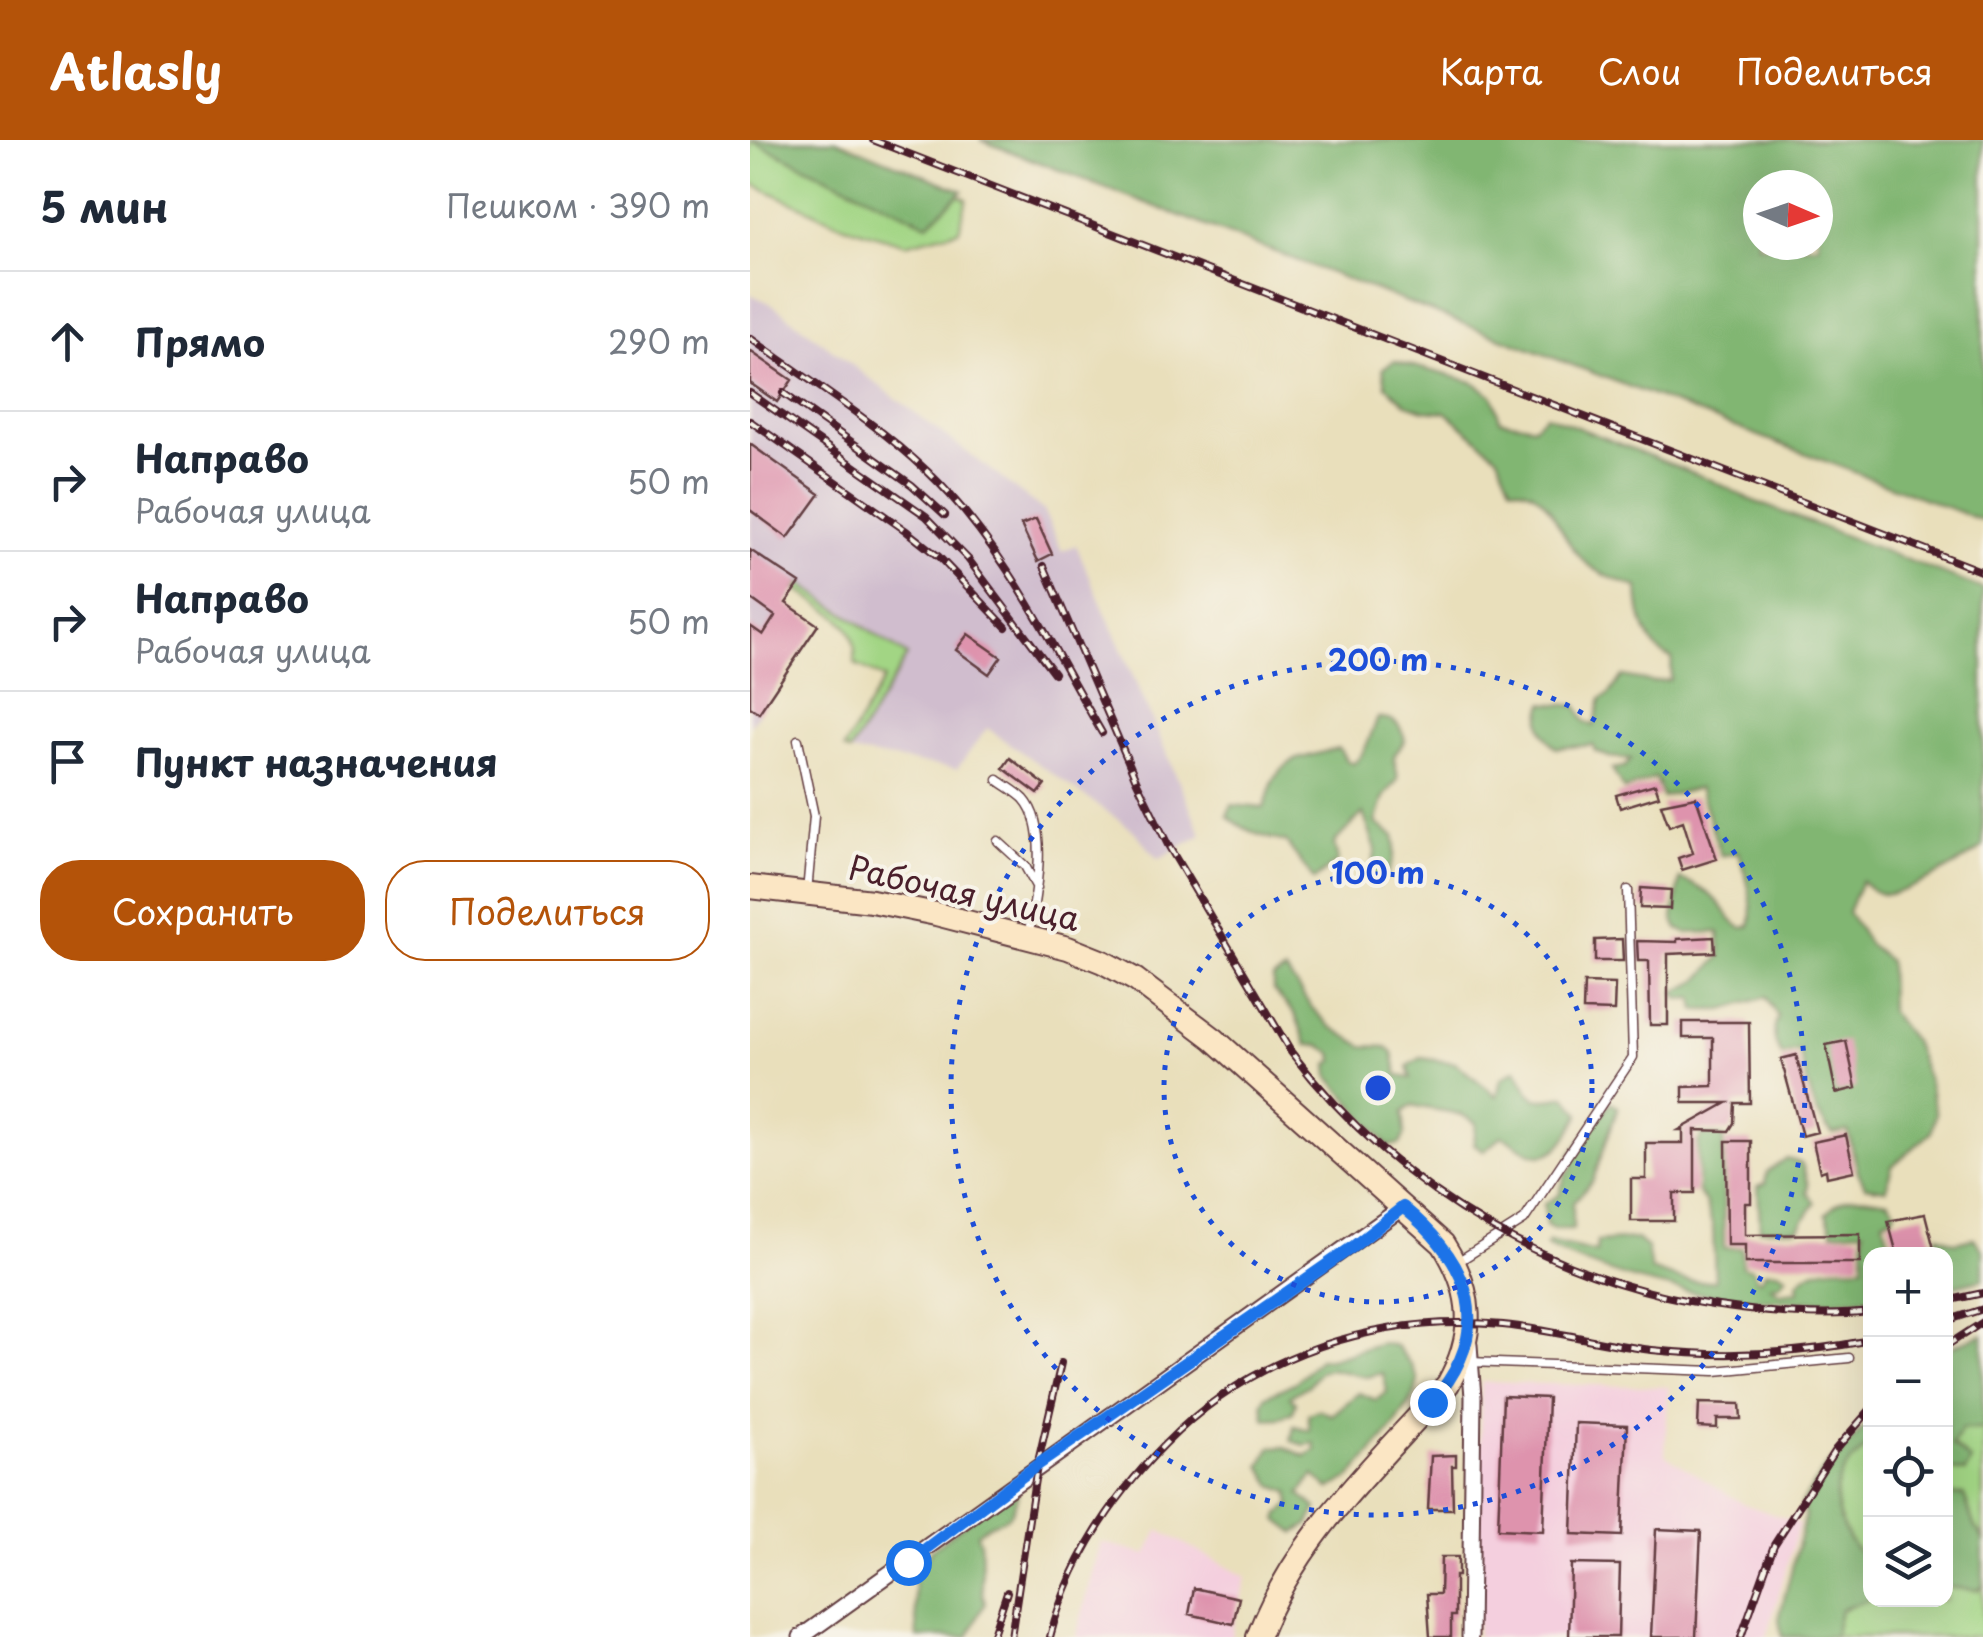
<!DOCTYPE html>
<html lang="ru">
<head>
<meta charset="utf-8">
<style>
  :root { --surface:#fff; --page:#f2f2f3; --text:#1f2937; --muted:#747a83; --line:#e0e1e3; --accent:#b45309 }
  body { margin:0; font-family:"Playpen Sans",sans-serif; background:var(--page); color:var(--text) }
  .controls { position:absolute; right:30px; bottom:30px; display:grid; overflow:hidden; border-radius:20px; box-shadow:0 10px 40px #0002 }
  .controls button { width:90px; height:90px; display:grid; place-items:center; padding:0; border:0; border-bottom:2px solid var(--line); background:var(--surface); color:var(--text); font:50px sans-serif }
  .compass { position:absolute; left:993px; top:30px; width:90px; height:90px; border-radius:50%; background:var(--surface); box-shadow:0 10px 40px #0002; rotate:92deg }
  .stop { position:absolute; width:30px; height:30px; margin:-22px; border:8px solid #1a73e8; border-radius:50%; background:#fff }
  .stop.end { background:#1a73e8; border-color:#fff; box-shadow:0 2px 10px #0008 }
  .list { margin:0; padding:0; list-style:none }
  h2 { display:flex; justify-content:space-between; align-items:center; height:130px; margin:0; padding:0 40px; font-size:42px }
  h2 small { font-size:32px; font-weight:400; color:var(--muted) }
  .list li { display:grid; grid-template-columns:65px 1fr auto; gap:30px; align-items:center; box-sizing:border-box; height:140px; padding:0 40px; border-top:2px solid var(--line) }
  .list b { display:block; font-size:38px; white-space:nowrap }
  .list p { margin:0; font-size:32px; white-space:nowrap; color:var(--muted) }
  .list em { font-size:32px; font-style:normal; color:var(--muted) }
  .actions { display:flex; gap:20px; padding:30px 40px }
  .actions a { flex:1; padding:22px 0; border:2px solid var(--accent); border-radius:40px; text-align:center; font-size:35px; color:var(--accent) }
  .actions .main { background:var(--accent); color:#fff }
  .icon { flex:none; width:55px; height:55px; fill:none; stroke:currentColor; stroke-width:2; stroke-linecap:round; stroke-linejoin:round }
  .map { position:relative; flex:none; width:1233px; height:1497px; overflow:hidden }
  header { display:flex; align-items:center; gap:60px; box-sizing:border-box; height:140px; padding:0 50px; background:var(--accent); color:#fff }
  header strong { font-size:48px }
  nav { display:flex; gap:55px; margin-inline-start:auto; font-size:35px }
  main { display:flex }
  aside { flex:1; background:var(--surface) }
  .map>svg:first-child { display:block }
  .built { fill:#f4cfde }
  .industrial { fill:#d0bdce }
  .green { fill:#a2d584; stroke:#767a58; stroke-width:2.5 }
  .forest { fill:#81b672; stroke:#666a4e; stroke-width:2.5; fill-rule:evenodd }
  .building { fill:#de93ad }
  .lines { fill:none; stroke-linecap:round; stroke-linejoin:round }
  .lane-casing { stroke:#623c41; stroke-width:11 }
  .street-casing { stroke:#623c41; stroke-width:19 }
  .secondary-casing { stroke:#623c41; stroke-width:26 }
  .lane { stroke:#fff; stroke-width:8 }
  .street { stroke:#fff; stroke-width:15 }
  .secondary { stroke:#fbe6c4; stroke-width:22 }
  .rail-casing { stroke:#4a1f2b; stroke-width:8 }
  .rail { stroke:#f7f3e8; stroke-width:4; stroke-dasharray:11; stroke-linecap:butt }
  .route { stroke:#1a73e8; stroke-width:12 }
  .ring { fill:none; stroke:#1d4ed8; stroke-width:5; stroke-dasharray:5 10 }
  .labels { text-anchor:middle; stroke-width:8; stroke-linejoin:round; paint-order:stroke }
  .street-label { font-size:32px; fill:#4a1f2b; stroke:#f7f3e8 }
  .centre { fill:#1d4ed8; stroke:#f7f3e8; stroke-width:5 }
  .ring-label { font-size:30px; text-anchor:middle; font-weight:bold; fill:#1d4ed8; stroke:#f7f3e8; stroke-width:8; stroke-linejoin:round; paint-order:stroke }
</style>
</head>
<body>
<header>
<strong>Atlasly</strong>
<nav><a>Карта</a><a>Слои</a><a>Поделиться</a></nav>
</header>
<main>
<aside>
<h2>5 мин<small>Пешком · 390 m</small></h2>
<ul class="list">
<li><svg class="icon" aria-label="ahead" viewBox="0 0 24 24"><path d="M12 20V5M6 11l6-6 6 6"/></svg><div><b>Прямо</b></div><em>290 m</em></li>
<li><svg class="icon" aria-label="right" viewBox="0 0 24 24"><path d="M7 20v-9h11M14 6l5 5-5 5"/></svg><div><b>Направо</b><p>Рабочая улица</p></div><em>50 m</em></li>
<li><svg class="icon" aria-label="right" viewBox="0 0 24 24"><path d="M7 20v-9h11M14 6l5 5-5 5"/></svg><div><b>Направо</b><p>Рабочая улица</p></div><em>50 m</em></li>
<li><svg class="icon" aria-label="arrive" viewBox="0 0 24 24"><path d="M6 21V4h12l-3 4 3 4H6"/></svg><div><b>Пункт назначения</b></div></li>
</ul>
<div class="actions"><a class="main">Сохранить</a><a>Поделиться</a></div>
</aside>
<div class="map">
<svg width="1233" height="1497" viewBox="0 0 1233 1497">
  <rect width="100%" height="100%" fill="#f7f3e8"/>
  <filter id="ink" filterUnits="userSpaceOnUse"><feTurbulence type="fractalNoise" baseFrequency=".01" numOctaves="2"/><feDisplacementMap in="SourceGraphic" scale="20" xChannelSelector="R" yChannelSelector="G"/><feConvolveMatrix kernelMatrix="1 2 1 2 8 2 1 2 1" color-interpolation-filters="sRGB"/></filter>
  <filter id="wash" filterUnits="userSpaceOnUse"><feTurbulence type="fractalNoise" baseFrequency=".0048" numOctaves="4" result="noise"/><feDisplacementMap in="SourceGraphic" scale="40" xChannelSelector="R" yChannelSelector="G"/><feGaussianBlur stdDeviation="2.25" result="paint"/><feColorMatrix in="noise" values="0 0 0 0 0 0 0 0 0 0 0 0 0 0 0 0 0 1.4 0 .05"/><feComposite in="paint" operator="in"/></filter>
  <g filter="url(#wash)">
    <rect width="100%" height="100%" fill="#e9dfbb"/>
    <path class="built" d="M731,1242L919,1247L915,1315L994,1364L1049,1383L1017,1497H727Z
      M409,1390L496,1437L481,1497H326L351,1402L397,1415Z"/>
    <path class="industrial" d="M0,154L22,164L293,370L312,411L326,405L452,695L408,719L383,690L237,588L207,629L100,612L157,516L50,444L37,464L68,485L0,586Z"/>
    <path class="green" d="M0,0H82L217,59L209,90L156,104L95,86L0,43Z
      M50,443L157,516L100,612L94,609L134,539L105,524C108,478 80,473 46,449Z
      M1212,1289H1233V1399L1224,1386L1214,1355H1196V1329L1214,1332L1212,1313L1202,1305Z
      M1120,1303V1408L1113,1417C1091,1396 1075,1352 1096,1326C1104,1317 1114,1311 1120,1303Z
      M1233,1446V1497H1084L1090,1470L1120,1459L1196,1460V1447L1227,1450Z"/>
    <path class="forest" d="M0,0H86L213,51L178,84Z
      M230,0H1233V381ZM1008,45H1068V105H1008Z
      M644,221L723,242L743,256L750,280L784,286L796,275L961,340L1001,360L1233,449V707C1218,720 1158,752 1139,754C1128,756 1119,748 1111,741L1098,772L1119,805L1139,821L1140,872L1163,901L1179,943L1186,975L1181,993L1142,1026L1136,1049L1115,1046L1108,1032L1098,991L1083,994C1061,974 1057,938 1049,910L1032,915C1023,903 1022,891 1028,877L1016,857L973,870H946L944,858L930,859L925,853L948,841L971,816L969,792L936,793L928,789L923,778L930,739C944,744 958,751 968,762C978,772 979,782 992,788L1000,786C1006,768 995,729 988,712L971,716L949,648L912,657L906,638L874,650L862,629L874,627L881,619L859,617L845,611L843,605L806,608C791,593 787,584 794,563L827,566L835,582L844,586L851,559L859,555L872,536L903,542L920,540L922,518C895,509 889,473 888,448C865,440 841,432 826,412C811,395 804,366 784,353C779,349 767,348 761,346L748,316L696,272L674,270L657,264L636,246L633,228Z
      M628,578C646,578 650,584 655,600L644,616L648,639L634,657L626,683L644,696C648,714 640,735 627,746L621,730L626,710L613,673L584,703L588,721L564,740L536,702C515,698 492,690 477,675L482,665L514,668L523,641L530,631L544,620L589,608L596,620L603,624C616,614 621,593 628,578Z
      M536,831L562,868L580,886L613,906L636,907L643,913L648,936L661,938L658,926L671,918L705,923L747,956L751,939L766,929C782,957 778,964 816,956L830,974C820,992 807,1023 781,1013C771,1009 762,1000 752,996L734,1011L724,1004L726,983C709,969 685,972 663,965L653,972L655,994L650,1004L638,1006L579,936L578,925L584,921L583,914L570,905H557L545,874L523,850V838Z
      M861,962L868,967L843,1040L823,1063V1089H803L796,1085L794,1064L809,1055L815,1036L822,1028L820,1015Z
      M952,995L973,997L974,1108H992V1126L1003,1129L1006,1138L1011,1139L1016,1131H1028L1037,1136L1030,1144L1021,1146L1029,1153L1049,1151L1048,1143C1064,1123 1089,1127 1113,1126L1114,1090L1083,1092L1076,1074C1094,1052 1111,1056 1138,1061L1146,1071L1143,1076L1133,1080L1143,1114H1120V1158C1011,1168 896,1155 796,1106L799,1102L846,1113L847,1102L887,1099L897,1108L901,1130C923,1138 942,1145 965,1140L963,1088L955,1062L948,1053V1003Z
      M1037,1018L1052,1024L1058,1044L1057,1052L1065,1063L1048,1089H1010L1008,1047L1015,1044L1017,1032Z
      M1188,1095L1205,1102L1224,1098L1233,1110V1139L1196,1148L1197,1120L1186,1105Z
      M1233,1194V1289H1212L1202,1305L1221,1321L1215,1332L1196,1329V1214L1203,1206Z
      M631,1203L646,1206L662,1226L668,1240L665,1254L644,1287L600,1338L579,1349L564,1335L550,1354L567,1368L558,1385L545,1393L528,1380L529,1374L541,1365L539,1352L523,1346L511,1326L521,1307H535L555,1316L566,1310L564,1303L554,1305L541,1301L544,1286L560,1290L558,1274L570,1270L582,1275L609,1253L626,1260L637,1252L633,1233L617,1237L580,1229L570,1231L559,1245L540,1256L546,1263L543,1272L530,1278L515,1279L513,1263L516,1256L546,1242L569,1219H580Z
      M1120,1281V1303C1114,1311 1104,1317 1097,1326C1075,1352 1090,1396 1113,1416L1120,1408V1459L1090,1470L1084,1497H1032L1029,1479L1055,1376L1051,1364L1072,1332Z
      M259,1349L268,1353C259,1392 248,1372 227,1394C237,1417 227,1440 235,1463L218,1497H167L164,1440L182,1409Z
      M1196,1355H1214L1224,1386L1233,1399V1446L1227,1450L1196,1447Z"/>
    <g id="blocks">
      <path class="building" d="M0,211L42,240L27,262L0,243Z
        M0,304L70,354L38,398L0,370Z
        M286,379L302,414L288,421L271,385Z
        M0,410L50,443L36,463L68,485L9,573L0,567V486L13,495L25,476L0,458Z
        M218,494L251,517L239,534L206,510Z
        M260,618L295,645L288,654L253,628Z
        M905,644L909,656L870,668L866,655Z
        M946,657L967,719L932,730L928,718L943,713L933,681L919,686L911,664Z
        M891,748L921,750L920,769L890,768Z
        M964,797L965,812L918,814V885H900L899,821H888L887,801L927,802V799Z
        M872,799L873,821H845V800Z
        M834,843L865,844L864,871L833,870Z
        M933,882H999L1000,963H985L984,983L979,991L945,990V1053H924V1081H881V1039H896V1003H933V990H929L977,963H933V947L963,946V898H933Z
        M1096,901L1106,948L1086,953L1076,905Z
        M1046,915L1067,992L1052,996L1031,919Z
        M1096,995L1104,1031L1077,1037L1076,1030L1070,1032L1063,1002Z
        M976,1001H1001V1063H995V1095L1110,1094V1123H995V1105H977Z
        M1175,1074L1184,1109L1147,1114L1138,1081Z
        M753,1256L798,1258L793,1391L748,1389Z
        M949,1263L990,1264L991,1279H967V1288L948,1287Z
        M826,1283L877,1285L872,1396L822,1394Z
        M706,1315V1326H702L703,1369H678L681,1316Z
        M906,1389L951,1391L946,1497H901Z
        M691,1417H708V1436H705V1476H701V1497H680L677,1454H690Z
        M821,1424L870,1425L868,1497H819Z
        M444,1448L489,1458L483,1484L439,1474Z"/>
    </g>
  </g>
  <g filter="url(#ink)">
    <use href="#blocks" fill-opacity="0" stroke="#623c41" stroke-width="2.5"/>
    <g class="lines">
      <defs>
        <path id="lane" d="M48,600L64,676L57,752
          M248,640C256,646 267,652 274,659C300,688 285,759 279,792
          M248,701L275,726L287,748
          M709,1121L774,1080L883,917L878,750
          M719,1222L965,1231L1099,1218"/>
        <path id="street" d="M719,1205L723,1257L720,1497
          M51,1497L653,1067"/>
        <path id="secondary" d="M0,747L122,761L186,774L318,808L353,822L386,840L464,899L693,1104C724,1153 726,1194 698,1244C628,1323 546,1396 508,1497"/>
      </defs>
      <use href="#lane" class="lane-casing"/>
      <use href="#street" class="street-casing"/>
      <use href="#secondary" class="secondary-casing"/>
      <use href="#lane" class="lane"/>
      <use href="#street" class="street"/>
      <use href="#secondary" class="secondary"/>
      <defs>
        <path id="rail" d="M123,0L1233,432
          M0,198C59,241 125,281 178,332C254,405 300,503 352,593
          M0,253L176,376L218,419L304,533
          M33,253L162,345L195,375
          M0,281L155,390L189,417L256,487
          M294,426L387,642L418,705L541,912C651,1056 811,1148 991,1169C1033,1174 1078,1177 1120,1172
          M1196,1161L1233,1153
          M1196,1181L1233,1169
          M1196,1206L1233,1182
          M242,1497L257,1452
          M261,1497L287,1326L311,1223
          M300,1497C319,1423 362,1358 415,1304C503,1214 628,1173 753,1185C803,1190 852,1204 902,1210C974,1218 1049,1214 1120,1200
          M991,1497L1024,1405L1085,1310L1120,1270"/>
      </defs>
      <use href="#rail" class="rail-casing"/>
      <use href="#rail" class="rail"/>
    </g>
  </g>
  <g class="lines" filter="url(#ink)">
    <path class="route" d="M158,1422L286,1326L604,1106L653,1067C722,1124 746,1189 682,1262"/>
  </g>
  <g class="ring">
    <circle cx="628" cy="948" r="214"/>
    <circle cx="628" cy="948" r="427"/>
  </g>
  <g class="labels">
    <g class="street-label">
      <text transform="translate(214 754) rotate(13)" y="11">Рабочая улица</text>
    </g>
  </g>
  <circle cx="628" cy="948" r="15" class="centre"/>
  <g class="ring-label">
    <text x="628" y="531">200 m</text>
    <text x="628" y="744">100 m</text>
  </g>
</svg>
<div class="controls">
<button>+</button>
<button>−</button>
<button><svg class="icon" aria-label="locate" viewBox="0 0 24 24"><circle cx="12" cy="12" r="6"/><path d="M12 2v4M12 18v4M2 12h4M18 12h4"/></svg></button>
<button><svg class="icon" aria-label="layers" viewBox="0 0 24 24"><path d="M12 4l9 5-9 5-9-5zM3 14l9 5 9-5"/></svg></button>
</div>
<svg class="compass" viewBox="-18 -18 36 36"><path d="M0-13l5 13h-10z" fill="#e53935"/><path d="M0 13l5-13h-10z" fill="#747a83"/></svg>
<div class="stop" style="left:158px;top:1422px"></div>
<div class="stop end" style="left:682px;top:1262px"></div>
</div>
</main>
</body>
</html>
